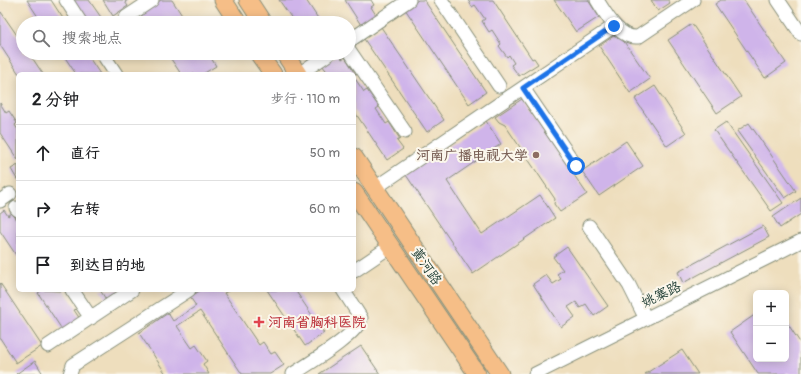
<!DOCTYPE html>
<html lang="zh">
<head>
<meta charset="utf-8">
<style>
  :root { --surface:#fff; --page:#f6f6f6; --text:#202124; --muted:#757577; --line:#e0e0e0 }
  body { margin:0; font-family:Pangolin,"LXGW WenKai TC",sans-serif; background:var(--page); color:var(--text) }
  .controls { position:absolute; right:12px; bottom:12px; display:grid; overflow:hidden; border-radius:6px; box-shadow:0 2px 10px #0003 }
  .controls button { width:36px; height:36px; display:grid; place-items:center; padding:0; border:0; border-bottom:1px solid var(--line); background:var(--surface); color:var(--text); font:20px sans-serif }
  .stop { position:absolute; width:12px; height:12px; margin:-9px; border:3px solid #1a73e8; border-radius:50%; background:#fff }
  .stop.end { background:#1a73e8; border-color:#fff; box-shadow:0 1px 4px #0008 }
  .list { margin:0; padding:0; list-style:none }
  h2 { display:flex; justify-content:space-between; align-items:center; height:52px; margin:0; padding:0 16px; font-size:17px }
  h2 small { font-size:13px; font-weight:400; color:var(--muted) }
  .list li { display:grid; grid-template-columns:26px 1fr auto; gap:12px; align-items:center; box-sizing:border-box; height:56px; padding:0 16px; border-top:1px solid var(--line) }
  .list b { display:block; font-size:15px; white-space:nowrap }
  .list em { font-size:13px; font-style:normal; color:var(--muted) }
  .icon { flex:none; width:22px; height:22px; fill:none; stroke:currentColor; stroke-width:2; stroke-linecap:round; stroke-linejoin:round }
  .map { position:relative; flex:none; width:801px; height:374px; overflow:hidden }
  .search { position:absolute; background:var(--surface); box-shadow:0 2px 10px #0003; left:16px; top:16px; width:340px; height:44px; display:flex; align-items:center; gap:10px; box-sizing:border-box; padding:0 14px; border-radius:22px; color:var(--muted); font-size:15px }
  .panel { position:absolute; background:var(--surface); box-shadow:0 2px 10px #0003; left:16px; top:72px; width:340px; height:220px; border-radius:6px }
  .map>svg:first-child { display:block }
  .building { fill:#cfb4ea }
  .lines { fill:none; stroke-linecap:round; stroke-linejoin:round }
  .minor-casing { stroke:#868e78; stroke-width:15 }
  .major-casing { stroke:#868e78; stroke-width:19 }
  .minor { stroke:#fff; stroke-width:13 }
  .major { stroke:#f6be87; stroke-width:17 }
  .route { stroke:#1a73e8; stroke-width:5 }
  .education-dot { fill:#8d6e63; stroke:#fbf7ec; stroke-width:1.5 }
  .health-dot { fill:#e0444e; stroke:#fbf7ec; stroke-width:1.5 }
  .labels { text-anchor:middle; stroke-width:4; stroke-linejoin:round; paint-order:stroke }
  .education-label { font-size:14px; font-weight:bold; fill:#785e54; stroke:#fbf7ec; text-anchor:end }
  .street-label { font-size:14px; fill:#1f3d34; stroke:#fbf7ec }
  .health-label { font-size:14px; font-weight:bold; fill:#be3a42; stroke:#fbf7ec; text-anchor:start }
</style>
</head>
<body>
<div class="map">
<svg width="801" height="374" viewBox="0 0 801 374">
  <rect width="100%" height="100%" fill="#fbf7ec"/>
  <filter id="ink" filterUnits="userSpaceOnUse"><feTurbulence type="fractalNoise" baseFrequency=".025" numOctaves="2"/><feDisplacementMap in="SourceGraphic" scale="8" xChannelSelector="R" yChannelSelector="G"/><feConvolveMatrix kernelMatrix="1 2 1 2 8 2 1 2 1" color-interpolation-filters="sRGB"/></filter>
  <filter id="wash" filterUnits="userSpaceOnUse"><feTurbulence type="fractalNoise" baseFrequency=".012" numOctaves="4" result="noise"/><feDisplacementMap in="SourceGraphic" scale="16" xChannelSelector="R" yChannelSelector="G"/><feGaussianBlur stdDeviation="0.9" result="paint"/><feColorMatrix in="noise" values="0 0 0 0 0 0 0 0 0 0 0 0 0 0 0 0 0 1.4 0 .05"/><feComposite in="paint" operator="in"/></filter>
  <g filter="url(#wash)">
    <rect width="100%" height="100%" fill="#eedebd"/>
    <g id="blocks">
      <path class="building" d="M27,0H51L66,23H42Z
        M72,0H89L105,23H87Z
        M103,0H128L125,2L128,6L113,16Z
        M161,0H172L187,23H147L140,13Z
        M279,0H306L321,23H295Z
        M345,0H371L374,5L371,7L376,15L361,25Z
        M418,0H424L486,92L469,104L405,9Z
        M468,0H493L532,59L534,58L538,64L519,76L511,65L514,63L509,55L507,57L499,46L501,44L492,30L489,32L482,21L485,19L475,5L472,7Z
        M554,0H588L599,17L576,32Z
        M651,0H668L670,3L658,11Z
        M721,0H744L786,63L765,78L715,4Z
        M1,12L23,44V53H29L43,74H19L0,45V13Z
        M692,24L741,97L717,113L668,40Z
        M381,27L444,120L427,132L364,39Z
        M618,33L650,79L630,93L599,46Z
        M62,53H86L100,74H76Z
        M167,53H208L216,66L203,74H181Z
        M339,54L342,59L345,57L356,74L354,75L329,74L322,65Z
        M354,77L364,92L367,90L379,107L376,109L386,124L389,122L400,139L397,141L403,149L387,160L354,111Z
        M655,86L686,133L667,146L635,99Z
        M522,99L587,194L560,212L554,204L555,199L505,125L499,122L495,117Z
        M0,103L6,113L9,111L17,123L15,125L18,130V160L0,133Z
        M486,121L501,144L447,181L482,234L540,195L555,218L473,274L406,175Z
        M726,122L783,203L771,211L714,130Z
        M749,123L796,191L785,198L737,131Z
        M626,141L643,166L599,196L582,171Z
        M18,165V181L11,169Z
        M801,198V214L780,228L773,217Z
        M4,210L8,216L12,213L18,221V258L0,231V213Z
        M763,226L769,237L683,283L678,272Z
        M567,247L608,306L594,316L586,304L580,308L576,302L568,307L575,317L561,327L533,284L546,275L553,284L561,279L557,274L563,270L553,257Z
        M0,283L42,346L16,363L0,338Z
        M42,290L61,291L64,290L77,309L74,310L80,319L63,331L38,293Z
        M100,290H124L107,301Z
        M201,290H230L224,293L259,345L263,342L271,354L275,352L284,365L270,374H242L200,311L177,326L192,348L196,345L207,361L203,364L209,374H166L139,333L168,313L173,321L196,306L190,297Z
        M267,290H295L324,333L305,346Z
        M756,314V359H786V321L801,344V374H758L730,332Z
        M361,346L380,374H319Z
        M682,350L698,374H645Z
        M35,361L43,374H16Z"/>
    </g>
  </g>
  <g filter="url(#ink)">
    <use href="#blocks" fill-opacity="0" stroke="#868e78" stroke-width="1"/>
    <g class="lines">
      <defs>
        <path id="minor" d="M66,0L81,23
          M441,0L499,86
          M597,0C606,14 619,39 638,37L693,0
          M778,0L801,34
          M125,18L152,0
          M349,41L409,0
          M349,50L405,132
          M102,53L116,74
          M299,74L330,53
          M523,88L576,166
          M375,188L614,26
          M0,201L10,194
          M16,208L18,210
          M589,226L629,285L646,319
          M354,271L391,246
          M72,290L91,318
          M48,346L132,290
          M70,374L73,365L189,290
          M293,374C308,364 359,334 361,318L343,290
          M535,374L801,241"/>
        <path id="major" d="M223,0L238,23
          M248,0L263,23
          M258,53L273,74
          M284,53L298,74
          M354,157L500,374
          M354,192L477,374"/>
      </defs>
      <use href="#minor" class="minor-casing"/>
      <use href="#major" class="major-casing"/>
      <use href="#minor" class="minor"/>
      <use href="#major" class="major"/>
    </g>
  </g>
  <g class="lines" filter="url(#ink)">
    <path class="route" d="M576,166L523,88L614,26"/>
  </g>
  <circle class="education-dot" cx="536" cy="155" r="4"/>
  <path class="health-dot" d="M257 316h4v4h4v4h-4v4h-4v-4h-4v-4h4z"/>
  <g class="labels">
    <g class="education-label">
      <text x="528" y="160">河南广播电视大学</text>
    </g>
    <g class="street-label">
      <text transform="translate(427 266) rotate(56)" y="5">黄河路</text>
      <text transform="translate(661 294) rotate(-26)" y="5">姚寨路</text>
    </g>
    <g class="health-label">
      <text x="268" y="327">河南省胸科医院</text>
    </g>
  </g>
</svg>
<div class="controls">
<button>+</button>
<button>−</button>
</div>
<div class="stop" style="left:576px;top:166px"></div>
<div class="stop end" style="left:614px;top:26px"></div>
<div class="search"><svg class="icon" aria-label="search" viewBox="0 0 24 24"><circle cx="10" cy="10" r="6"/><path d="M15 15l6 6"/></svg>搜索地点</div>
<section class="panel">
<h2>2 分钟<small>步行 · 110 m</small></h2>
<ul class="list">
<li><svg class="icon" aria-label="ahead" viewBox="0 0 24 24"><path d="M12 20V5M6 11l6-6 6 6"/></svg><div><b>直行</b></div><em>50 m</em></li>
<li><svg class="icon" aria-label="right" viewBox="0 0 24 24"><path d="M7 20v-9h11M14 6l5 5-5 5"/></svg><div><b>右转</b></div><em>60 m</em></li>
<li><svg class="icon" aria-label="arrive" viewBox="0 0 24 24"><path d="M6 21V4h12l-3 4 3 4H6"/></svg><div><b>到达目的地</b></div></li>
</ul>
</section>
</div>
</body>
</html>
